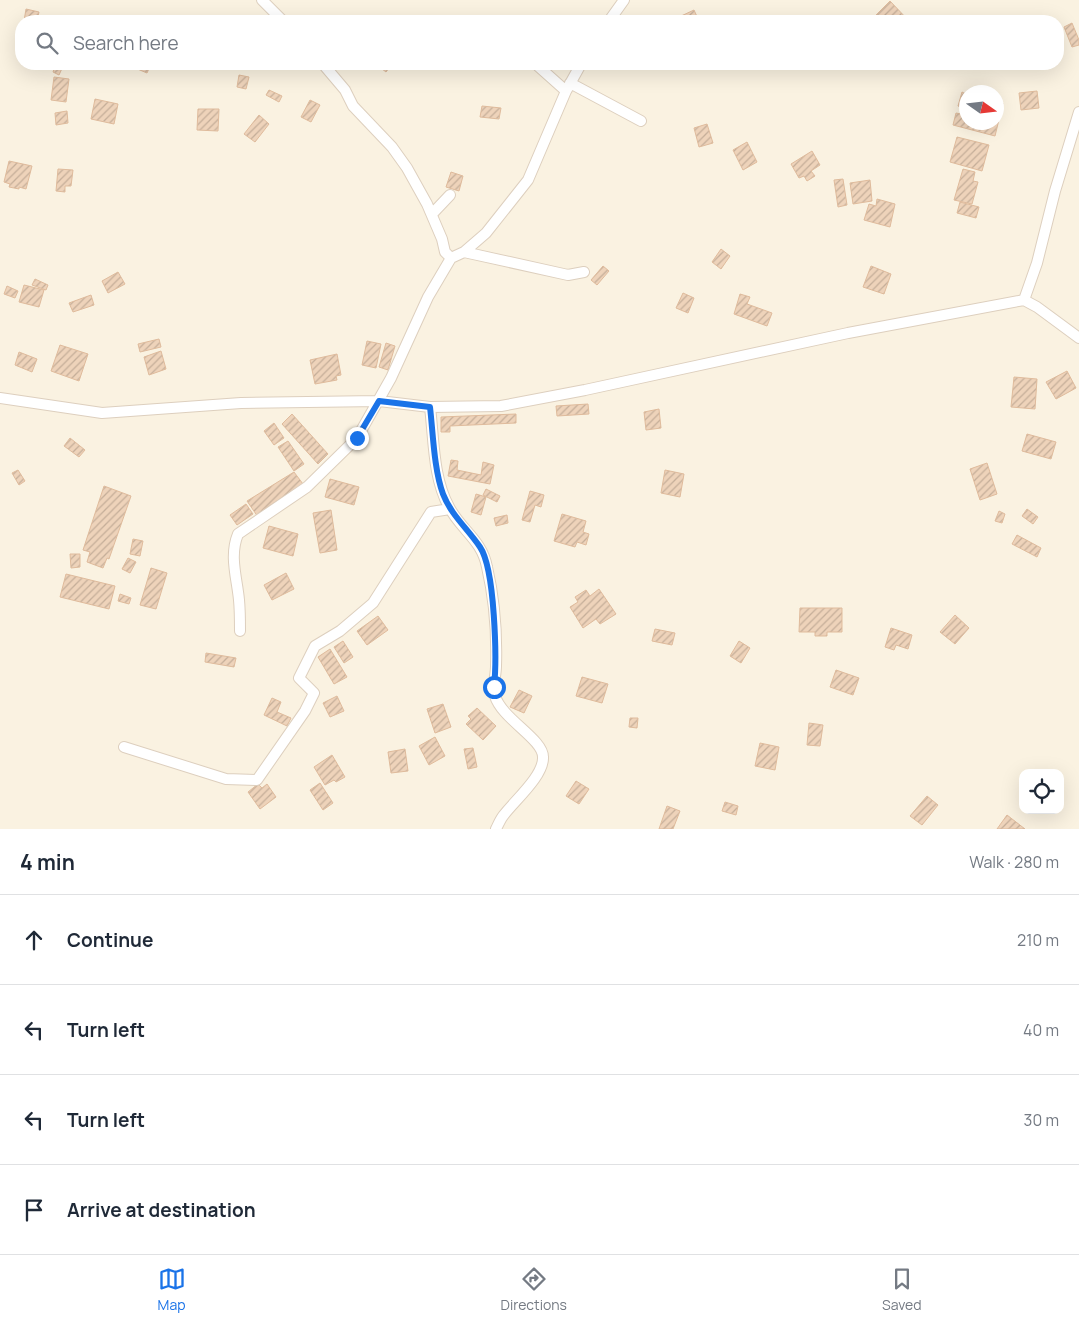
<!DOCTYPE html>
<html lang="en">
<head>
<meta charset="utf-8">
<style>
  :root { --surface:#fff; --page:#f2f2f3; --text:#1f2937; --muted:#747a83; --line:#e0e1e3; --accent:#1a73e8 }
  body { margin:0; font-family:Manrope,sans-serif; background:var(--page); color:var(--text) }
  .controls { position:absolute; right:15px; bottom:15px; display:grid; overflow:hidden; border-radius:10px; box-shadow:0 5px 20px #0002 }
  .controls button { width:45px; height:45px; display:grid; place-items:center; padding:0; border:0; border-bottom:1px solid var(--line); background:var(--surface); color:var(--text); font:25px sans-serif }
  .compass { position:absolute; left:959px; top:85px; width:45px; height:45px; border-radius:50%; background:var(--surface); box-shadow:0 5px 20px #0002; rotate:104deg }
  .stop { position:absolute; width:15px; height:15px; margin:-11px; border:4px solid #1a73e8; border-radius:50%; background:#fff }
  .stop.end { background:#1a73e8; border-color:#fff; box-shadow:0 1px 5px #0008 }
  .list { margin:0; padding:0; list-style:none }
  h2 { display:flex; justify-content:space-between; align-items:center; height:65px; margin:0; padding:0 20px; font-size:21px }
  h2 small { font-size:16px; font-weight:400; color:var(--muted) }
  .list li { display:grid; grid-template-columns:32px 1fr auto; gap:15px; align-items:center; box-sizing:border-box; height:90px; padding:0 20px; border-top:1px solid var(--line) }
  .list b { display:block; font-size:19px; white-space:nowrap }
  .list em { font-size:16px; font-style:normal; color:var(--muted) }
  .icon { flex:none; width:28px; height:28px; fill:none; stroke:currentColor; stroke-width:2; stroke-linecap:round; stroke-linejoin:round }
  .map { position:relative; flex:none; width:1079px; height:829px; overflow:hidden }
  .search { position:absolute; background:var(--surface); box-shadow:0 5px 20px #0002; left:15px; right:15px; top:15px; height:55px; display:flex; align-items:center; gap:12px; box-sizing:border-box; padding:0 18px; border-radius:20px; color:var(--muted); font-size:19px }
  .sheet { height:425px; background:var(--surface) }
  nav { display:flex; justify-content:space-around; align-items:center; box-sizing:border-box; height:70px; border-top:1px solid var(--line); background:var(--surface); font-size:14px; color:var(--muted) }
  nav a { display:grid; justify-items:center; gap:2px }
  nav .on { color:var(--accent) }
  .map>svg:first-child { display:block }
  .building { fill:url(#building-hatch); stroke:#dfbb9c }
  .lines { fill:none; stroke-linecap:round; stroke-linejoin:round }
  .street-casing { stroke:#ddcfbe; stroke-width:12 }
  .street { stroke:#fff; stroke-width:10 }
  .route { stroke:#1a73e8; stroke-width:6 }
</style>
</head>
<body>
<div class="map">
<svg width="1079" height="829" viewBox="0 0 1079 829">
  <defs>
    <pattern id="building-hatch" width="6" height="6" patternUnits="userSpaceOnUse" patternTransform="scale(1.25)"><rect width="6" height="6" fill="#eed3ba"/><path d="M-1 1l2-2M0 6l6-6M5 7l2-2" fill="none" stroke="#c5ae99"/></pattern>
  </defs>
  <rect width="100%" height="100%" fill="#faf2e1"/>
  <path class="building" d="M890,1L909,21H881L875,16Z
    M26,9L39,12L37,21H24Z
    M694,10L699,21H681L679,17Z
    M1072,23L1079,40V45L1072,47L1064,27Z
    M56,64H64L59,75L53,72Z
    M128,64H151L147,73L128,65Z
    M378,64H392L386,72L377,65Z
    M239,75L249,77L246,89L237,87Z
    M54,77L69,79L66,102L51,100Z
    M269,90L282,96L279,102L266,95Z
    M1037,91L1039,108L1021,110L1019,93Z
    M962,92L966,94V109L958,106Z
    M95,99L118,104L114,124L91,119Z
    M310,100L320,105L311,122L301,117Z
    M996,102L1003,103L995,136L953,125L956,113L966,115V122H996Z
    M482,106L501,108L499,119L480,117Z
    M198,109H219L218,131L197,130Z
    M67,111L68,123L56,125L55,113Z
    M259,115L269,124L255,142L244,134Z
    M707,124L713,143L699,147L694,128Z
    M957,137L989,145L982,171L950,162Z
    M747,142L757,162L743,170L733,150Z
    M812,151L820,165L811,171L815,176L807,181L804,176L799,178L791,164Z
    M9,161L32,166L26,189L19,187V189L9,187L10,184L4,182Z
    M58,169L73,170L71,186H65V192L56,191Z
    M963,169L975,172L973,181L978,182L972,204L954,200Z
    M451,172L463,176L459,191L446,187Z
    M843,179L847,205L838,207L834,180Z
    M870,180L872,201L853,204L850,183Z
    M877,199L895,204L890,227L864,220L869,204L876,206Z
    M960,202L979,207L976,218L957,213Z
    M721,249L730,256L721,269L712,262Z
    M603,266L609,271L597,285L591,280Z
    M871,266L891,274L884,294L863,287Z
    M118,272L125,284L108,293L102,281Z
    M35,279L48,285L46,290L32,285Z
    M24,285L44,290L39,307L19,302Z
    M7,286L18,291L15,298L4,294Z
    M683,293L694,298L688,313L676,308Z
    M740,294L750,297L747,304L772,313L767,326L734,314Z
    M91,295L94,305L73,312L69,303Z
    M159,339L161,347L140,352L138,344Z
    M367,341L381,344L376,368L362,365Z
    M386,343L395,346L388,370L379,367Z
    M60,345L88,354L79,381L51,371Z
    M161,351L166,369L149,375L144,357Z
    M19,352L37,359L32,372L15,365Z
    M337,354L341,375L336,376L337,380L315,384L310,360Z
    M1067,371L1076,388L1056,399L1046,382Z
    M1014,377L1037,379L1035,409L1011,407Z
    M588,404L589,414L557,416L556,406Z
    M659,409L661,428L646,430L644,412Z
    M292,414L328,454L318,464L282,424Z
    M516,414V423L450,426V432H441V417Z
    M274,423L284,438L274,445L264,431Z
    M1027,434L1056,442L1051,459L1022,451Z
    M70,438L85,450L79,457L64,446Z
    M288,441L304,464L294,471L278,447Z
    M451,460L458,461L457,470L481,475L483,462L494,465L490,484L448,476Z
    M987,463L997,494L980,500L970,469Z
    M18,470L25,481L19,485L12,473Z
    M665,470L684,474L680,497L661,493Z
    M294,472L303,484L263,510L265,512L258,517L247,501Z
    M330,479L359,487L354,505L325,497Z
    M104,486L131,496L109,559L107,558L103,568L87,562L90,552L83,550Z
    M486,489L500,496L497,502L483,495Z
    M530,491L544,495L541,507L535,505L530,522L522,520Z
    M476,494L486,497L481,515L471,512Z
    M246,504L253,514L237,525L230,515Z
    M1027,509L1038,517L1033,524L1022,516Z
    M331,510L337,550L320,553L313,513Z
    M999,511L1005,514L1002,523L995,521Z
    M562,514L586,521L583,532L589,534L586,545L577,542L575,547L554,541Z
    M507,515L508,523L496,526L494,518Z
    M269,526L298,534L293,556L263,548Z
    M1017,535L1041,548L1037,557L1012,544Z
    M133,539L143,541L140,556L130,554Z
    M70,554H80V567L71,568Z
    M128,558L136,562L130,573L122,569Z
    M151,568L167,573L156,609L140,605Z
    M286,573L294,589L272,600L264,585Z
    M66,574L115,586L109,609L60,597Z
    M599,589L616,614L600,624L596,619L583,628L570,607L578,602L575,597L586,590L590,596Z
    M120,594L131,598L129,604L118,601Z
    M800,608H842V632H827V636H815V632H799Z
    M955,615L969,628L955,644L940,632Z
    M378,616L388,630L367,645L357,631Z
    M891,628L912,635L908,649L896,645L894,650L885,647Z
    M655,629L675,633L672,645L652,641Z
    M343,641L353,657L344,663L334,647Z
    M739,641L750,648L741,663L730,656Z
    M330,649L347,677L334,684L318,657Z
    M206,653L236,658L234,667L205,662Z
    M836,670L859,678L853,695L830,687Z
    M582,677L608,684L602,703L576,696Z
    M519,690L532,696L524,713L510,707Z
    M337,696L344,711L330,717L323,703Z
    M272,698L281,702L277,712L291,718L287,726L264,715Z
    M443,704L451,727L435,733L427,709Z
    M477,708L496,726L483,740L466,724L471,719L468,716Z
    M630,718H638L637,728L629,727Z
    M809,723L823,725L820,746L807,745Z
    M435,737L445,756L429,765L419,746Z
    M760,743L779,747L775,770L755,766Z
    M473,748L477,767L468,769L464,749Z
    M405,749L408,771L391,773L388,752Z
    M332,755L345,777L336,782L334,780L325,785L314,767Z
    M576,781L589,789L579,804L566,796Z
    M320,783L333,803L323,810L310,790Z
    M258,784L262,788L267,784L276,797L260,809L248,792Z
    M927,796L938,805L922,825L910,816Z
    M725,802L738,806L736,815L722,811Z
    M667,806L680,811L673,829H659Z
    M1007,815L1025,829H997Z"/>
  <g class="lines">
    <defs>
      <path id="street" d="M262,0L283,21
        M609,21L624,0
        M538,66L566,91
        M570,83L641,121
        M432,214L450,195
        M464,252L568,275L584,272
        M451,258L464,252L486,233L528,180L566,91L581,64
        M1024,300L1037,263L1055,191L1079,112
        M0,398L102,413L241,403L379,401L430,407L501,406L585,390L848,333L1024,300L1037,307L1079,338
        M430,407C434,440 433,478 449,507C461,530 482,540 487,567C494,597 497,635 496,666C496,676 492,686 495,696C502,719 543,739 543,757C544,776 514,801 503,816C500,820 498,825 496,829
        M240,631C240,621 240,610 239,600C237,578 229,556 238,534L307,487L357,438L391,378L428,297L451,258L445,252L442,239L427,204L407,168L392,147L353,106L345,90L323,64
        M124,747L226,779L257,780L305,711L314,693L299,678L315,646L340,631L373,603L431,512L450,509"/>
    </defs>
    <use href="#street" class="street-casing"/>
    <use href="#street" class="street"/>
  </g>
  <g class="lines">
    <path class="route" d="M357,438L379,401L430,407C433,433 434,470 443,494C451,515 468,529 480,547C495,569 497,659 494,687"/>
  </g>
</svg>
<div class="controls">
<button><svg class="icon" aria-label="locate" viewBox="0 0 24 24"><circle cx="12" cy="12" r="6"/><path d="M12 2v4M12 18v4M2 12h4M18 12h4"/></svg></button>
</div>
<svg class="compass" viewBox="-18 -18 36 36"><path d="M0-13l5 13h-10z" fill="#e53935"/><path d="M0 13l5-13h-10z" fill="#747a83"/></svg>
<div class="stop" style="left:494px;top:687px"></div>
<div class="stop end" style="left:357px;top:438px"></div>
<div class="search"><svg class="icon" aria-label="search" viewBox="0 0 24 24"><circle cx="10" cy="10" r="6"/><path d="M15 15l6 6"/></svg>Search here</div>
</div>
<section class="sheet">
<h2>4 min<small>Walk · 280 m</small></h2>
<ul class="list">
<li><svg class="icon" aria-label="ahead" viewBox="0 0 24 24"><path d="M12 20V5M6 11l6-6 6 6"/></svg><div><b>Continue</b></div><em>210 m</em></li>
<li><svg class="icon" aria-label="left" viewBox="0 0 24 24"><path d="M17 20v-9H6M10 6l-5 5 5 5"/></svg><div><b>Turn left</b></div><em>40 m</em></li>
<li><svg class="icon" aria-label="left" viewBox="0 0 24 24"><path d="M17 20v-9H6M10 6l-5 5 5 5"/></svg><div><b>Turn left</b></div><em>30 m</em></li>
<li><svg class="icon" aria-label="arrive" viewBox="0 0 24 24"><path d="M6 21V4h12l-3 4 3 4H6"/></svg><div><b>Arrive at destination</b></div></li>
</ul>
</section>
<nav>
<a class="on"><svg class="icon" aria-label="map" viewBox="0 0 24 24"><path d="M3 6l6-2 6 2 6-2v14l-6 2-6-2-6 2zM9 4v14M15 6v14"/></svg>Map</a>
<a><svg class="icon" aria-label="directions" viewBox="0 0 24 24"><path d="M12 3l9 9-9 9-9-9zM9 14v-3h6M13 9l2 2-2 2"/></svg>Directions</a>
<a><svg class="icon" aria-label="saved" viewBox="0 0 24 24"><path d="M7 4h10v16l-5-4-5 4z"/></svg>Saved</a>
</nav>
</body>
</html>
